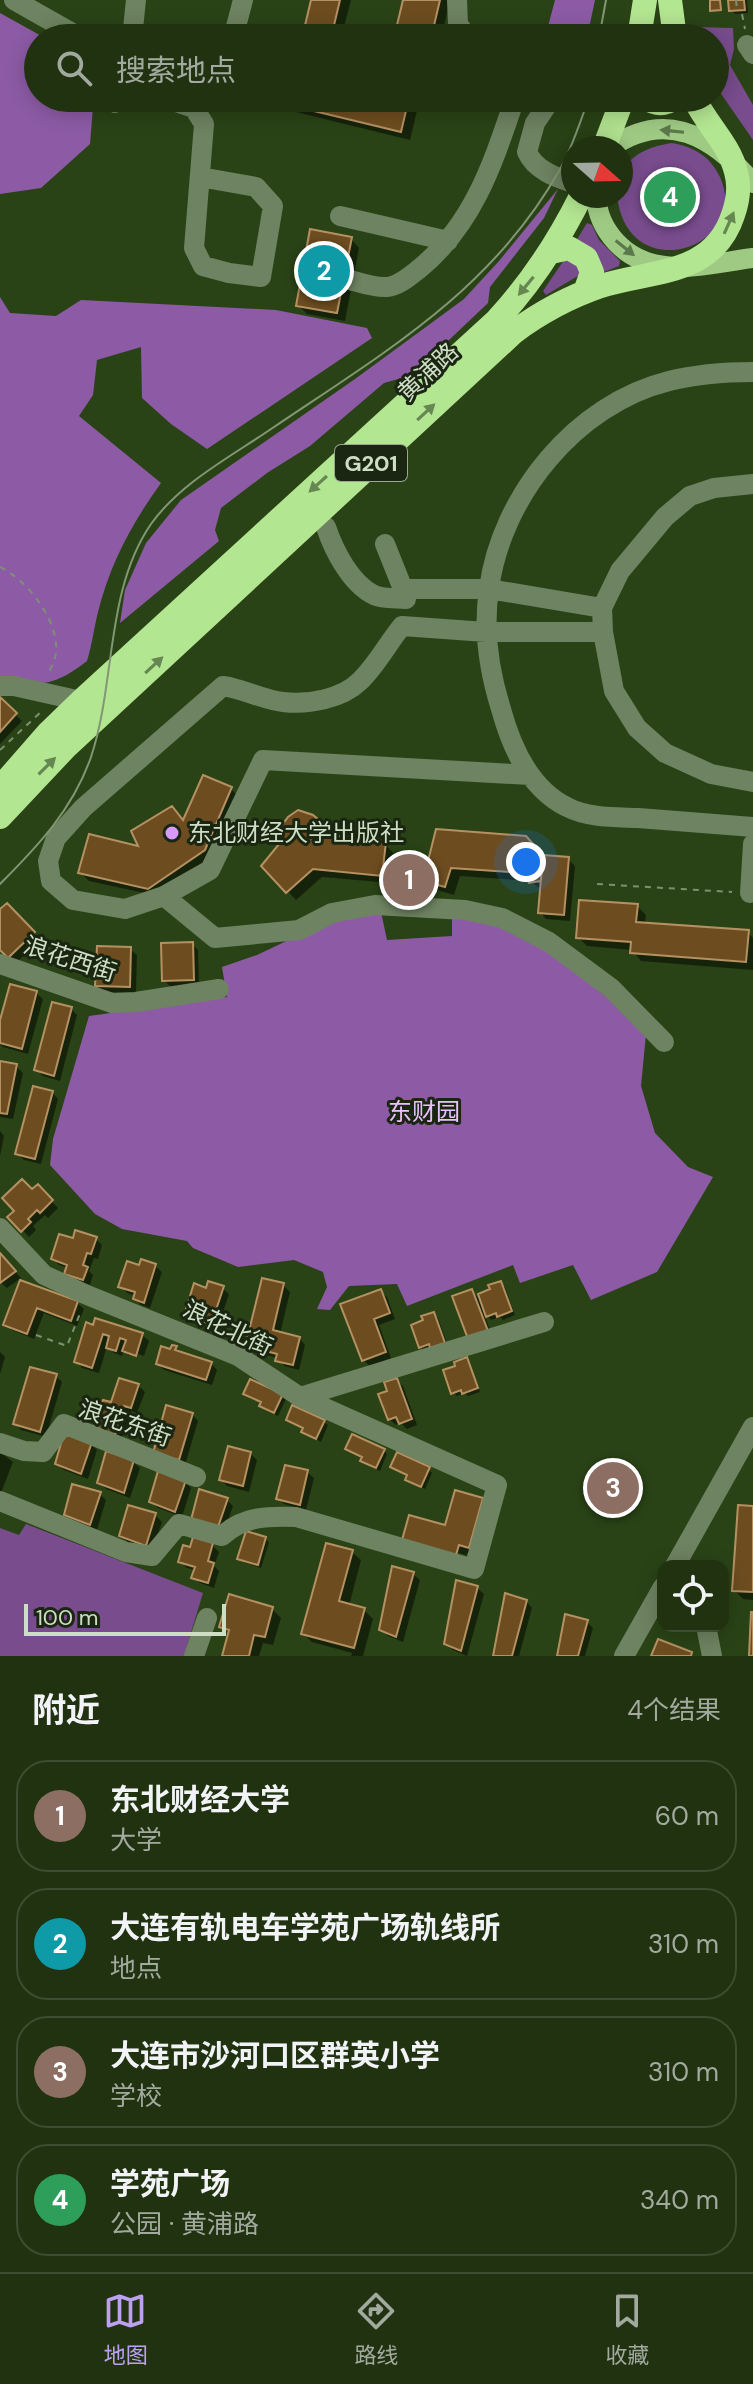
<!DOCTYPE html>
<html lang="zh">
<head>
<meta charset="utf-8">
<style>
  :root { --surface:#203210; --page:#283a19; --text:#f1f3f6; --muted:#a2aa9f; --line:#3d4d30; --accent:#bca0f2 }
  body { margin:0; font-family:"DM Sans","Noto Sans SC",sans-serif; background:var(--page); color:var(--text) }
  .controls { position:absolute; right:24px; bottom:24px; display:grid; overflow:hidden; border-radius:16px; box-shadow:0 4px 20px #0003 }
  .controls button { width:72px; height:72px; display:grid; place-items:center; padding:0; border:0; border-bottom:2px solid var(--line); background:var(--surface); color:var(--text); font:40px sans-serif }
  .compass { position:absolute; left:561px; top:136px; width:72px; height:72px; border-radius:50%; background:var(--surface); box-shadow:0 4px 20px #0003; rotate:110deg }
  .scale { position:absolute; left:24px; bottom:20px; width:202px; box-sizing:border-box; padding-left:8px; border:4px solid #cedec5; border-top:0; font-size:22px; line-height:28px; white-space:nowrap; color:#cedec5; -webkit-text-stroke:6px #1a2612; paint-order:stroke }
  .you { position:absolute; left:526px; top:862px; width:28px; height:28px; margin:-20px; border:6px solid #fff; border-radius:50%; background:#1a73e8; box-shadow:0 0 0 12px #1a73e833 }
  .badge { display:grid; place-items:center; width:52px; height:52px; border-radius:50%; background:var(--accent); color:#fff; font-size:26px; font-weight:700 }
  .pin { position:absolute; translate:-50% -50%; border:4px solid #fff; box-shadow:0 2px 8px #0006 }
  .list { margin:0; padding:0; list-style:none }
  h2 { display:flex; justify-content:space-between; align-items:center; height:104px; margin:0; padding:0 32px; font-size:34px }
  h2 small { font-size:26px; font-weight:400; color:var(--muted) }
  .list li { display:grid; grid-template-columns:52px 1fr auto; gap:24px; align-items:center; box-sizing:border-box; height:112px; margin:0 16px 16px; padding:0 16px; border:2px solid var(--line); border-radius:32px }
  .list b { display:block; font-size:30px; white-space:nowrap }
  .list p { margin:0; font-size:26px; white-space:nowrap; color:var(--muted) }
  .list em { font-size:26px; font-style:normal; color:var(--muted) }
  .icon { flex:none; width:44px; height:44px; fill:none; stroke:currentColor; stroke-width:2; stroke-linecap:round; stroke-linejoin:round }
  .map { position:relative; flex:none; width:753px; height:1656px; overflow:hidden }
  .search { position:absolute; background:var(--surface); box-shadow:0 4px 20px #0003; left:24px; right:24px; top:24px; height:88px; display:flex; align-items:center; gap:20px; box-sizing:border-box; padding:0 28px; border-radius:44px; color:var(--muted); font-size:30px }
  .sheet { height:616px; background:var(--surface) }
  nav { display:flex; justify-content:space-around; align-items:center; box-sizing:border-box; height:112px; border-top:2px solid var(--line); background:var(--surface); font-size:22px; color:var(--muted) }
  nav a { display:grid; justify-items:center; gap:4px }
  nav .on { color:var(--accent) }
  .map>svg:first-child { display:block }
  .green { fill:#784c8d }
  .forest { fill:#8d5ba6 }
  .shadow { fill:#0007; fill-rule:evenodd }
  .building { fill:#6d4d20; stroke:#b59162; stroke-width:2 }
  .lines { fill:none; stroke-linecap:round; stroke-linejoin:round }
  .path { stroke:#7d916f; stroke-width:2; stroke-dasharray:6 6; stroke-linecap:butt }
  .minor { stroke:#6e8361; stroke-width:20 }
  .major { stroke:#9fca84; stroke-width:20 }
  .highway { stroke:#b3e691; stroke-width:24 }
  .tram { stroke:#839774; stroke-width:2 }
  .oneway { fill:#5c784b }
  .oneway2 { fill:#668652 }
  .poi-dot { fill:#d89af8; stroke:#1a2612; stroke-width:3 }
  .labels { text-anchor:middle; stroke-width:6; stroke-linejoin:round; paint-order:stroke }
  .shield { fill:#1a2612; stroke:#98a78f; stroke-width:2 }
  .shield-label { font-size:22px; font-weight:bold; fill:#cedec5 }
  .street-label { font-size:24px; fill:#cedec5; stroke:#1a2612 }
  .poi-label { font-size:24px; fill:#cedec5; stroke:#1a2612; text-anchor:start }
  .park-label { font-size:24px; fill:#e9c1fe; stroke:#1a2612 }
</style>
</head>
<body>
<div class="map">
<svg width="753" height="1656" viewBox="0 0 753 1656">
  <rect width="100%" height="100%" fill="#2a4316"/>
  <path class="green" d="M696,27L733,28L734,49L730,65L753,105V140L715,85V38H698Z
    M672,143C694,147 710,156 720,177C752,247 628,290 617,196H621C621,190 620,182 621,177C627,154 652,146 672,143Z
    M587,223L592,225L599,240L620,261L619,266L604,272L576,241Z
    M564,260L576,262L581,274L546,295L543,291Z
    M26,1524L203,1593L184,1656H0V1528L19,1535Z"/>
  <path class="forest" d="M555,0H595L587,38H545Z
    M0,13L45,38H38V98H89L93,107L90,144L41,188L0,194Z
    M558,189L544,218L490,287L488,303L412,375L384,383L310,446L267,473L221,508L215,530L219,541L120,623L125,590L146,543L181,500L355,379L464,299L499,261Z
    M0,297L10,313L56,316L81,300L276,310L367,328L372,338L207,449L171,424L142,398L141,347L97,360L93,395L79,416L161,483C132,523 110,564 98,612C94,628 92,645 87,661C52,688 42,684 0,683Z
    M381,912L387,940L452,936V912L523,934L581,973L646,1034L641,1086L655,1133L688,1167L713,1177L657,1272L591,1300L573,1265L520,1283L513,1265L407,1306L397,1284L349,1286L330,1310L317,1309L327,1287L323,1272L294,1260L238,1267L193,1248L187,1241L122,1229L95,1214L50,1165L53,1139L89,1016L227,997L222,967L257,955L337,917Z"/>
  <path class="shadow" d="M313,0H351L341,38H304Z
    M405,0H450L441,38L408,33L400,25Z
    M730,0H747L748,13L735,14L731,10Z
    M289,98H332L373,108L376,98H420L410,140L296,112L288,103Z
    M351,239L359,248L345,321L307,314L298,305Z
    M0,700L22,721L0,744Z
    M204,778L231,789L240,798L214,859L158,896L89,881L80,872L141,849L184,822Z
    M322,826L333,838L385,844L393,853L390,883L322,877L296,900L263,866Z
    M437,831L543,857L568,859L575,866L570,921L546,919L540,912L542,890L530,881L460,876L454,895L434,889L425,880Z
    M7,905L40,940L16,963L0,947V912Z
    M637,906L646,915L645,924L748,932L753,938V970L641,961L632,950L587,946L578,937Z
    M192,944L198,950L199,986L171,987L164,980Z
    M130,949L137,955L136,993L104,992L97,986Z
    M36,993L43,999L28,1054L3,1047L0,1044V1028Z
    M71,1009L77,1015L60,1081L43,1076L37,1070Z
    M0,1063L16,1066L23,1073L13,1119L0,1117Z
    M52,1092L58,1099L41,1164L24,1160L17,1153Z
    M0,1131L4,1136L0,1156Z
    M38,1187L58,1208L48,1218L45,1215L33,1226L36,1230L29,1237L10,1217Z
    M96,1239L102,1245L98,1259L94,1258L89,1271L93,1275L90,1285L73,1280L67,1274L68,1268L59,1265L53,1259L74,1240Z
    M0,1255L21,1278L7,1288L0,1282Z
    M155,1266L162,1272L150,1308L141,1305L135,1298L136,1296L127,1293L121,1286L140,1268Z
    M21,1283L77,1303L84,1309L77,1326L44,1313L34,1339L12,1330L5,1324Z
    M501,1283L505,1287L515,1315L503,1320L500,1317L491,1320L483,1311L493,1338L476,1344L471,1291L483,1302Z
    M283,1285L290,1292L280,1334L299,1338L305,1345L299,1370L284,1366L278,1358L258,1353L252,1347Z
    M222,1288L229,1294L217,1330L209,1327L202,1321L203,1318L194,1315L188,1308L207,1290Z
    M380,1291L387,1297L395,1319L379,1325L391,1358L370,1366L363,1360Z
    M434,1314L438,1318L448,1346L424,1351L420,1347Z
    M87,1325L142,1335L149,1341L144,1356L129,1351V1356L124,1350L122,1356L114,1353L107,1346L99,1373L82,1368L76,1361Z
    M176,1348L182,1355L211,1363L217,1370L212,1385L164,1370L158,1364Z
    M0,1352L5,1357L0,1374Z
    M466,1360L470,1364L480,1392L468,1396L465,1393L457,1396L453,1392Z
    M56,1376L62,1382L46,1437L21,1430L15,1423Z
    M396,1380L403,1386L417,1425L407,1429L401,1423L396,1425L389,1419V1392Z
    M138,1385L145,1392L137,1413L131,1411L121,1440L103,1433L112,1404Z
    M246,1393L282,1396L286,1399L278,1416L265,1410L261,1406L262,1403Z
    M192,1414L198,1421L185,1465L162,1459Z
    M324,1422L328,1425L321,1442L303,1432Z
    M91,1444L97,1450L88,1479L64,1470L57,1464Z
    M347,1448L384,1450L387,1454L380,1471L367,1465L363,1461L364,1458Z
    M0,1452L13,1462L1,1493L0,1492Z
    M250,1453L257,1460L249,1492L227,1486L221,1479Z
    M133,1462L140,1468L130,1498L106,1489L100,1482Z
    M392,1467L428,1469L432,1473L425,1489L412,1483L408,1479L409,1477Z
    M307,1472L314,1478L306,1510L284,1504L278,1498Z
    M185,1482L191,1488L182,1517L158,1508L151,1502Z
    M100,1494L106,1500L97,1530L73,1521L66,1514Z
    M227,1500L233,1506L223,1535L199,1526Z
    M481,1500L490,1509L478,1555L467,1553L465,1562L404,1539L447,1527ZM412,1540L466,1555L465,1559Z
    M753,1508V1600L743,1599L734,1590Z
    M155,1515L162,1522L152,1551L128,1542L122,1535Z
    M265,1539L269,1542L261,1568L243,1562L240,1558Z
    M212,1545L219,1552L214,1566L219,1571L214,1588L200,1583L193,1577L195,1570L187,1568L180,1561Z
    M352,1552L361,1560L349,1606L364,1610L373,1619L363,1656H351L352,1653L312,1642L303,1634Z
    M413,1574L420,1580L403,1642L388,1636L382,1630Z
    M477,1588L484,1594L467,1656L453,1650L446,1644Z
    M526,1601L532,1608L519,1656H495Z
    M272,1609L281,1618L273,1645L263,1643L259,1656H224L230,1634L222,1626Z
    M587,1622L593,1628L585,1656H559Z"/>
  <path class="building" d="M311,0H340L331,38H302Z
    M403,0H440L432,34L397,25Z
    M710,0H720L721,10L710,11Z
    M728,0H744L745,10L729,11Z
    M287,98H340L372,106L374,98H409L401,132L285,104Z
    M310,229L352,237L337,313L296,306Z
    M0,697L17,713L0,732Z
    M203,775L232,787L205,850L148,889L78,873L89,834L138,846L131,831L172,806L183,820Z
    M298,810L313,815L324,824L328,835L386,842L382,876L313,869L286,893L261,866L280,843V828L288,817Z
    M436,829L526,836L543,855L541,881L529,883L523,873L451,868L445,887L423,881Z
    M543,855L569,857L564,915L538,913Z
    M579,900L638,904L636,922L749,930L746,962L630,953L631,942L576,938Z
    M7,903L35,932L8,958L0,950V909Z
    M193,942L194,980L162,981L161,943Z
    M97,946L131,947L130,987L95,986Z
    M10,984L37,991L22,1049L0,1043V1020Z
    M52,1002L72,1007L54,1076L34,1070Z
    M0,1061L17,1064L7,1114L0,1113Z
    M33,1086L53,1091L35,1159L15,1154Z
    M22,1179L32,1189L38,1184L53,1200L40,1213L37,1210L28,1219L31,1222L21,1232L7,1217L14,1211L2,1198Z
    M75,1230L97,1237L91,1254L87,1253L83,1265L88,1267L83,1280L64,1274L67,1265L51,1259L59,1234L73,1238Z
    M0,1253L16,1271L0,1283Z
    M141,1259L156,1264L144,1303L133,1299L135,1292L118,1287L127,1261L139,1265Z
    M262,1278L284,1283L273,1330L300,1337L293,1365L275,1361L277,1354L250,1347V1344L246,1343Z
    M20,1280L78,1301L71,1321L37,1308L27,1334L3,1325Z
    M208,1281L224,1286L211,1325L200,1321L202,1314L186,1309L194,1283L206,1288Z
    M501,1281L512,1311L497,1317L496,1313L486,1317L478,1294L490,1289L488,1285Z
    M381,1289L390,1313L374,1319L386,1352L362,1361L340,1304Z
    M472,1289L488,1331L468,1339L452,1296Z
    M434,1312L445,1343L430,1348L429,1344L419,1348L411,1325L423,1320L421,1316Z
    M95,1318L143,1333L136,1356L122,1351L126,1340L120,1338L116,1351L106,1348L109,1336L103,1334L92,1368L74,1362L86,1322L93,1325Z
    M172,1345L177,1346L175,1350L212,1362L206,1380L156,1364L161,1346L170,1349Z
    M467,1357L478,1388L462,1394L461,1390L451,1394L443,1370L455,1366L454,1362Z
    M30,1367L57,1374L40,1432L13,1424Z
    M119,1378L139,1384L131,1408L124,1406L115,1435L94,1427L103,1400L111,1402Z
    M397,1378L412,1419L399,1424L396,1417L388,1420L378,1394L387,1391L384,1382Z
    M250,1379L283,1394L274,1413L259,1406L261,1402L243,1394Z
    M166,1405L193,1413L179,1460L153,1453Z
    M292,1405L325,1420L316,1439L301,1432L303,1428L286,1420Z
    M64,1433L92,1442L81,1474L55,1464Z
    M352,1434L385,1449L376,1468L360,1461L362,1457L345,1449Z
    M228,1446L251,1452L243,1486L219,1480Z
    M106,1451L134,1460L124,1493L97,1483Z
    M397,1452L430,1467L421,1487L405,1480L407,1475L390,1467Z
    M285,1465L308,1470L300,1505L276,1499Z
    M158,1471L186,1480L175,1512L149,1502Z
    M72,1484L101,1492L90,1525L64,1515Z
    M199,1489L228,1498L217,1530L191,1520Z
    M455,1490L483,1498L469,1548L459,1545L456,1555L402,1540L409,1515L445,1525Z
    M128,1505L156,1513L146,1546L119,1536Z
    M738,1505L753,1506V1592L732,1591Z
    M246,1531L266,1537L258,1565L237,1559Z
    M193,1537L213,1543L208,1561L214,1563L208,1583L191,1578L195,1567L178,1562L183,1545L190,1547Z
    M326,1543L353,1550L339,1601L365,1608L354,1648L301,1634Z
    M392,1566L414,1572L396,1637L379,1630Z
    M456,1580L478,1586L461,1651L444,1644Z
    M505,1593L527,1600L512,1656H493Z
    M229,1594L273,1607L265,1637L254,1635L249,1656H222L229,1630L219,1627Z
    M751,1612H753V1656H749Z
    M565,1614L588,1620L578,1656H557Z
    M658,1639L692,1652L691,1656H651Z"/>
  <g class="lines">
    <path class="path" d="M736,0L737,10
      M742,14L745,29
      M0,567C28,581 59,620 56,653C55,660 50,669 48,676
      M0,750L43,710
      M597,884L732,892
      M36,1335L67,1346L81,1311"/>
    <path class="minor" d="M14,0L81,38
      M457,0L458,24L468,38
      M132,38L136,0
      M233,38L243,0
      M747,45L753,54
      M112,98L115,103
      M164,98L194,108L204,124L194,248L203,266L229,273L261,277L273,206L256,187L200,177
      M552,98L535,123L527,152C535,170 555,177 573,183
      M340,216L448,241
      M350,280C361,283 375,288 387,287C399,286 410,276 419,269C474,224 493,163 515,98
      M753,372C724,372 697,374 669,381C576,404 501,496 489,589C483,629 489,671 501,709C511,746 530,789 567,807C588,818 615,817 638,818C676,821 715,824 753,827
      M753,484L714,488L690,496L665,517L620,571L602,608L603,632L614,691L637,728L665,753L711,774L753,782
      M326,527C334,551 351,584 374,595C383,599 396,598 406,599
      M385,544L403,589H489L602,608
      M0,686H14L81,701
      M530,775L263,760L210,870L164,896L125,909L73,900L51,881L48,861L56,838L83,808L223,686C244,689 263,700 283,702C308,705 342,699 360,681C376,666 388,643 402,626L486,632H603
      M750,893L753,844
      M164,896L215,938L299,930L332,913L375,905L465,910L502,918L549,942L611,988L664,1042
      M0,964L112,1003L136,1002L219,989
      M0,1228L44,1275L87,1295L238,1356L300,1397L544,1322
      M0,1443L24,1451L43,1452L64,1424L196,1477
      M0,1501L126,1552L152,1556L179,1524L222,1536C243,1516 268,1516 296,1517L474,1569L497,1485L300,1397
      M675,1566L753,1427
      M706,1626L712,1656
      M194,1656L207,1618
      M624,1656L663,1587"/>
    <path class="major" d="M610,148C666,108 714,137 753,183
      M596,196C597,213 604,229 616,242C652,281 706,264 753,258"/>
    <path class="highway" d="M670,0L675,38
      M639,38L645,0
      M645,98C656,105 665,105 675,98
      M604,148L623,98
      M551,252L569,248L586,258L592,272L585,292
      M0,788L49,732L81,701L497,320C532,282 558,242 581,196
      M0,817L65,748L514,332C541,312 569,297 601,286C652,270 713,276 733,215C738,201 740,186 736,172C730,145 706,124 694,98"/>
    <path class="tram" d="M599,38L606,0
      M0,884C38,846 73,809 91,757C116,682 105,591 151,524C181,482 232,456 274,427C385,352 491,291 559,171C572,149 580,122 589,98"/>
  </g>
  <defs><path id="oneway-solid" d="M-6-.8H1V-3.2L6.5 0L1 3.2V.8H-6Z" transform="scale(2)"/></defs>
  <g class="oneway">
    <use href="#oneway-solid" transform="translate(672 131) rotate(-174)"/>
    <use href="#oneway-solid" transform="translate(625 248) rotate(39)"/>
  </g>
  <g class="oneway2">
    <use href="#oneway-solid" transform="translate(729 223) rotate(-66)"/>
    <use href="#oneway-solid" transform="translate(526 286) rotate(129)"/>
    <use href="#oneway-solid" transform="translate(426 412) rotate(-43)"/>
    <use href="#oneway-solid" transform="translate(318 484) rotate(138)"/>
    <use href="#oneway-solid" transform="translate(154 665) rotate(-43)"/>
    <use href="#oneway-solid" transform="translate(47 766) rotate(-45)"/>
  </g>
  <circle class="poi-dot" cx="172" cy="833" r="8"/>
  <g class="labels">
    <rect class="shield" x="335" y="445" width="72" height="36" rx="6"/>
    <g class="shield-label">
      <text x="371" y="471">G201</text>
    </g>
    <g class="street-label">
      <text transform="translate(428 372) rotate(-43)" y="8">黄浦路</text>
      <text transform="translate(70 959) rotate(18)" y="8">浪花西街</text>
      <text transform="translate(228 1328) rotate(26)" y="8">浪花北街</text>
      <text transform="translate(125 1423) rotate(19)" y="8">浪花东街</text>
    </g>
    <g class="poi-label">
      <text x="188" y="841">东北财经大学出版社</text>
    </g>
    <g class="park-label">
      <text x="424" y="1120">东财园</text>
    </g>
  </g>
</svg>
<div class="controls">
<button><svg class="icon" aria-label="locate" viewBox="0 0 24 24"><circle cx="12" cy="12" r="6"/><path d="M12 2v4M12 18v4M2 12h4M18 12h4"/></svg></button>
</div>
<svg class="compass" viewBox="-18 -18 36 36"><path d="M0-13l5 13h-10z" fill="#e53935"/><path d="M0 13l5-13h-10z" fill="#a2aa9f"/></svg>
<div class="scale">100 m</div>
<div class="you"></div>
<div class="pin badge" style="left:409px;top:880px;background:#8d6e63">1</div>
<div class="pin badge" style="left:324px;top:271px;background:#0f9aa8">2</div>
<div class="pin badge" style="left:613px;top:1488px;background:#8d6e63">3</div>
<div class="pin badge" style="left:670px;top:197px;background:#2e9e5b">4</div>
<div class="search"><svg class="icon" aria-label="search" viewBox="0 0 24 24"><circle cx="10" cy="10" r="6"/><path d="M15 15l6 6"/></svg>搜索地点</div>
</div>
<section class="sheet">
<h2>附近<small>4个结果</small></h2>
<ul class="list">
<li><span class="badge" style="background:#8d6e63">1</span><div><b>东北财经大学</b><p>大学</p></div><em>60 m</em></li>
<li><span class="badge" style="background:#0f9aa8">2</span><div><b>大连有轨电车学苑广场轨线所</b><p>地点</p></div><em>310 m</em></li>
<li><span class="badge" style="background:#8d6e63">3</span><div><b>大连市沙河口区群英小学</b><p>学校</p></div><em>310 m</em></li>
<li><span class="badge" style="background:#2e9e5b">4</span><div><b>学苑广场</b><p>公园 · 黄浦路</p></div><em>340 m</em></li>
</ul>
</section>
<nav>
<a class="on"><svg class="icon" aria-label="map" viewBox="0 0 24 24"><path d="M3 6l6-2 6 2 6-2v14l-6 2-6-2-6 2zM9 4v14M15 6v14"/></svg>地图</a>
<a><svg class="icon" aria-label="directions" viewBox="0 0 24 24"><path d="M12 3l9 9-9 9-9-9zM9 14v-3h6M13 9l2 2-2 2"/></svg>路线</a>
<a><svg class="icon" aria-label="saved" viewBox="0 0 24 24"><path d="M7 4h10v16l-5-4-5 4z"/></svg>收藏</a>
</nav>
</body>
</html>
